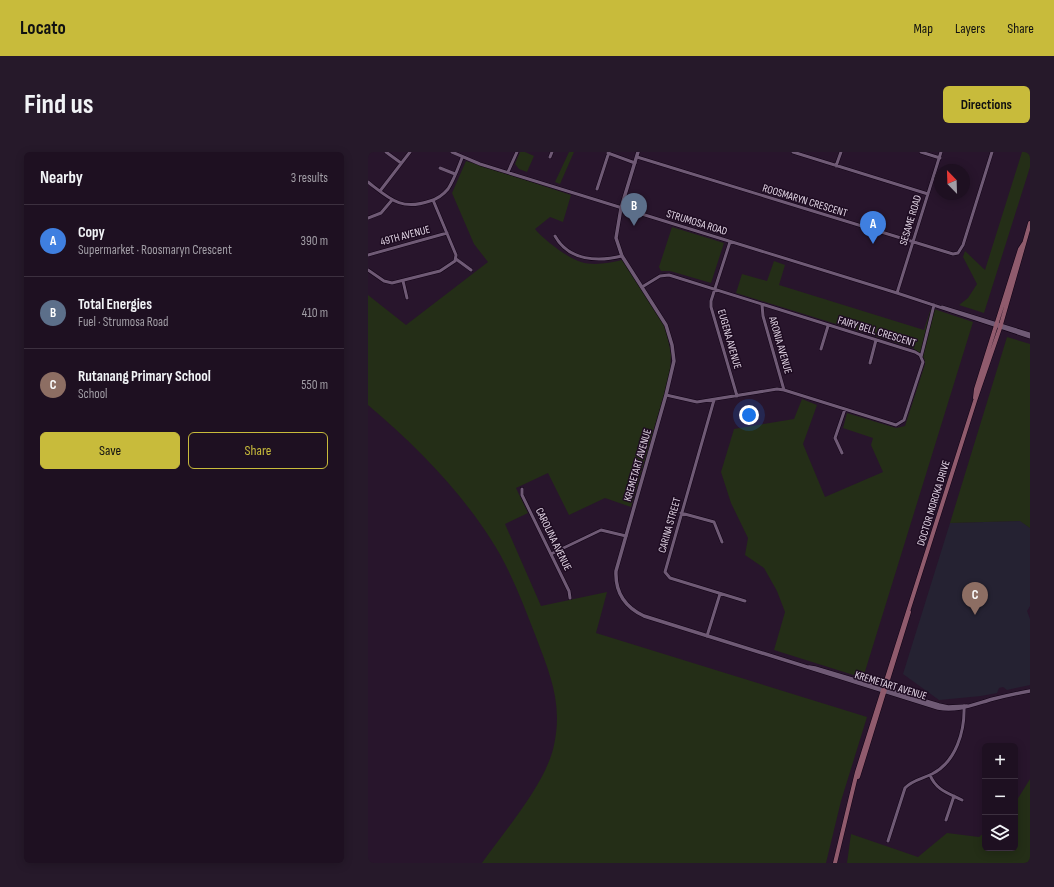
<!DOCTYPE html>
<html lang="en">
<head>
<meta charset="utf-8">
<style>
  :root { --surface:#1e1021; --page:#26192a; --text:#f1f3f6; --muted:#a19da5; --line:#3c303f; --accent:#c8bb3b }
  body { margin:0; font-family:"Sofia Sans Condensed",sans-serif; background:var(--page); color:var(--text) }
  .controls { position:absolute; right:12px; bottom:12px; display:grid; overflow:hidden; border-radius:6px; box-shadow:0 2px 10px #0003 }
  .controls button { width:36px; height:36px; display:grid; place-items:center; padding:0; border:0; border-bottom:1px solid var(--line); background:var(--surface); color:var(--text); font:20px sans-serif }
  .compass { position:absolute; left:566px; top:12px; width:36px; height:36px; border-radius:50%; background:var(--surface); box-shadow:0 2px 10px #0003; rotate:337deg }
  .you { position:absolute; left:381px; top:263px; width:14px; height:14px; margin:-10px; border:3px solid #fff; border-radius:50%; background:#1a73e8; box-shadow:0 0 0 6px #1a73e833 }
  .badge { display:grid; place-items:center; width:26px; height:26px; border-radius:50%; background:var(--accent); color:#fff; font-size:13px; font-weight:700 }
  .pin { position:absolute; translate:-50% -33px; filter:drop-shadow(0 1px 2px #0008) }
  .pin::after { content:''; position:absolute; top:21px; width:14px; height:12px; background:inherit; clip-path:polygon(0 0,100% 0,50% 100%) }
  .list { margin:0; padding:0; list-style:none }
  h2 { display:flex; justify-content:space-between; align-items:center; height:52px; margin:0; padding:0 16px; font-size:17px }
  h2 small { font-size:13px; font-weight:400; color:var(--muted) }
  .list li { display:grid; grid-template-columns:26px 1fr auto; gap:12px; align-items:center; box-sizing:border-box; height:72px; padding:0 16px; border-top:1px solid var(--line) }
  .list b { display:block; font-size:15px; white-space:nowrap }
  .list p { margin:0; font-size:13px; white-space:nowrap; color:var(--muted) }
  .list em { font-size:13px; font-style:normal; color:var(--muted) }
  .actions { display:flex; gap:8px; padding:12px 16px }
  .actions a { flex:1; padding:9px 0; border:1px solid var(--accent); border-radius:6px; text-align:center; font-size:14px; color:var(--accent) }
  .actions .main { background:var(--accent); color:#111 }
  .icon { flex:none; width:22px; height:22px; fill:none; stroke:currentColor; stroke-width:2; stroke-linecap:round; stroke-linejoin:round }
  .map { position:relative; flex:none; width:662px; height:711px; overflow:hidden; border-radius:6px }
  header { display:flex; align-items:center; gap:24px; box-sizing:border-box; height:56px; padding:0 20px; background:var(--accent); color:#111 }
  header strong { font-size:19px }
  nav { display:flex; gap:22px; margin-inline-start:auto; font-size:14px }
  .intro { display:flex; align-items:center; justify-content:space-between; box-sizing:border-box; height:96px; padding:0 24px }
  h1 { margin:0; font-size:28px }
  .button { padding:10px 18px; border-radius:6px; background:var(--accent); color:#111; font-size:14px; font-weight:700 }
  main { display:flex; gap:24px; padding:0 24px }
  aside { flex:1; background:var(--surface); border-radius:6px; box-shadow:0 2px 10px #0003 }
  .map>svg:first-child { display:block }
  .education { fill:#252232 }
  .green { fill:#242e17 }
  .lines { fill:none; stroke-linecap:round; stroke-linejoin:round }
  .minor-casing { stroke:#100214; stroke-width:4 }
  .tertiary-casing { stroke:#100214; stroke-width:4.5 }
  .secondary-casing { stroke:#100214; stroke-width:5 }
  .minor { stroke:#6f5a75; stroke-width:3 }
  .tertiary { stroke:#6f5a75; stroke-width:3.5 }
  .secondary { stroke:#905b6d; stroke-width:4 }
  .labels { text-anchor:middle; stroke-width:3; stroke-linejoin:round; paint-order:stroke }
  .street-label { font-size:11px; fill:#e1d4e4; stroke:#1e0c22 }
</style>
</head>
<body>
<header>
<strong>Locato</strong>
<nav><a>Map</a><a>Layers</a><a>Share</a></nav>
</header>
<div class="intro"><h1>Find us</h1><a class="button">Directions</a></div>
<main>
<aside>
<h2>Nearby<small>3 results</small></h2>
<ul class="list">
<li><span class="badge" style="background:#3f7fe0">A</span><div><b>Copy</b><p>Supermarket · Roosmaryn Crescent</p></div><em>390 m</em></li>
<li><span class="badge" style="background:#5c6f8a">B</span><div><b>Total Energies</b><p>Fuel · Strumosa Road</p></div><em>410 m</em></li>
<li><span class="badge" style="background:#8d6e63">C</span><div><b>Rutanang Primary School</b><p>School</p></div><em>550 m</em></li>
</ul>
<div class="actions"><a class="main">Save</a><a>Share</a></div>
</aside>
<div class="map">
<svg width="662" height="711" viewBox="0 0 662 711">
  <rect width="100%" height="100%" fill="#28152c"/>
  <path class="education" d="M653,369L662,376V454L659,459L662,467V533L639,538L635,535L631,536L629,541L613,544L571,548L535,522L582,371Z"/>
  <path class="green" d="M152,0H157L166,4L159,20L151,17L147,12Z
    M201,0H206L192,32L187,30Z
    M654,0H662V15L616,161L591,153L600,146L609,132L595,105L597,99L617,118Z
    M98,9L203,43L195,70L182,65L167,77C175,87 201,107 213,110C226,114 241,111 254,108L297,173L303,202L302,220L296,243L263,355L237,346L201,363L180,321L148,336L160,361L137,372L173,454L239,440L228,481L499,565L473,649L458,711H114C137,678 178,632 186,593C195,552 182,522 168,485C155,452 142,416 122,386C89,335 46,292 0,253V143L38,173L120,110L106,92L84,41Z
    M304,75L356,91L343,131L302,119H293L291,115Z
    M406,109L417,113L411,133L556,178L563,156L605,170L495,526L406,498L417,460L409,439L396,416L377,403L380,386L363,351L353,320L366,277L426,267L434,247L449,253L435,292L457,345L515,320L503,293L505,286L475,276L479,261L528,276L537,274L557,212L556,206L545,196L368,141L374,122L399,129Z
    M639,185L662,192V376L652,369L582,371Z
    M662,627V711H479L483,682L550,705L579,681L611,685L617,680V696H647V651Z"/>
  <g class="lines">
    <defs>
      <path id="minor" d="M18,0L33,11
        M84,0L112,12L529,141L662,185
        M425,0L560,42
        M553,0L572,6
        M240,1L267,11
        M182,5L184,0
        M269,5L585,102L590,101L595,93L624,0
        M468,14L473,0
        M72,16L87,22
        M140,20L149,0
        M0,30C22,47 33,59 62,49C69,47 75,43 80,37C86,28 90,16 94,6
        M229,37L241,0
        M12,39L42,0
        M0,66L13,61L24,48
        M187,84C201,109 230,110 254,104
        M362,90L343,149V155L369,244
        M0,103L79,81
        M88,107L103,118
        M0,118L16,129L24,131L72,119L87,109L88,103L65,48
        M35,129L39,146
        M274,135L292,124L301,123L547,200L552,203L555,210L536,268L528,273L416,238L409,237L329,250L298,243
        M529,141L573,0
        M394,153L395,164L416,238
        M574,155L662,182
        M453,197L460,174
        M553,205L566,153
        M502,211L508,188
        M346,248L297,420L302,426L377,449
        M474,301L467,286L477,257
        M154,337V343L201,439L202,446
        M313,361L346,370L354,390
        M183,402L233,378L258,384
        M339,484L352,442
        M562,623C568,638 580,641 594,648
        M578,668L586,644
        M520,689L537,636C544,628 554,627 564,622C588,610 597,579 596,554"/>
      <path id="tertiary" d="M270,0L253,56L248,86L254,104L298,173L304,193L306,209L298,243L248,419C247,440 257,455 276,464L570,556C589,560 607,552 625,547C637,544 650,541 662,539
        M441,515L447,516L571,553L580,555L599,554"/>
      <path id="secondary" d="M607,246L608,237L652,97L656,91
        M490,625L541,460
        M467,711L489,620L607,249L632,176L662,71"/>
    </defs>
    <use href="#minor" class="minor-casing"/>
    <use href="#tertiary" class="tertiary-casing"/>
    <use href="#secondary" class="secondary-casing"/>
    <use href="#minor" class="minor"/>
    <use href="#tertiary" class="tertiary"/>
    <use href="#secondary" class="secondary"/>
  </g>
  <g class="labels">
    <g class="street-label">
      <text transform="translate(437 48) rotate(17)" y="4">ROOSMARYN CRESCENT</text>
      <text transform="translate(542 68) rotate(-73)" y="4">SESAME ROAD</text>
      <text transform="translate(329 70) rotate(17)" y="4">STRUMOSA ROAD</text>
      <text transform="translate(37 83) rotate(-15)" y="4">49TH AVENUE</text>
      <text transform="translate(509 179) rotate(17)" y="4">FAIRY BELL CRESCENT</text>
      <text transform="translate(362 187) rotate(74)" y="4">EUGENA AVENUE</text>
      <text transform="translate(413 193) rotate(74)" y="4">ARONIA AVENUE</text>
      <text transform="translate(269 313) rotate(-74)" y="4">KREMETART AVENUE</text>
      <text transform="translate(565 351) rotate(-73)" y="4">DOCTOR MOROKA DRIVE</text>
      <text transform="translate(301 373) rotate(-74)" y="4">CARINA STREET</text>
      <text transform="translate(186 387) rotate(64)" y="4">CAROLINA AVENUE</text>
      <text transform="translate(523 533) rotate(17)" y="4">KREMETART AVENUE</text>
    </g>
  </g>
</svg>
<div class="controls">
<button>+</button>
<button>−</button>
<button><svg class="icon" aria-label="layers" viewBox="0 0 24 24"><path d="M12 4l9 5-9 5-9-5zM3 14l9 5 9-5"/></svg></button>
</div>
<svg class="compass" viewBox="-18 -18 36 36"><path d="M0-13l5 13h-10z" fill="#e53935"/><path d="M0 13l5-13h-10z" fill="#a19da5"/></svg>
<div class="you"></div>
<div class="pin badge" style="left:505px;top:92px;background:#3f7fe0">A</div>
<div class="pin badge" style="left:266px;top:74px;background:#5c6f8a">B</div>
<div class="pin badge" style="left:607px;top:463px;background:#8d6e63">C</div>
</div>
</main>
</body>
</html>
